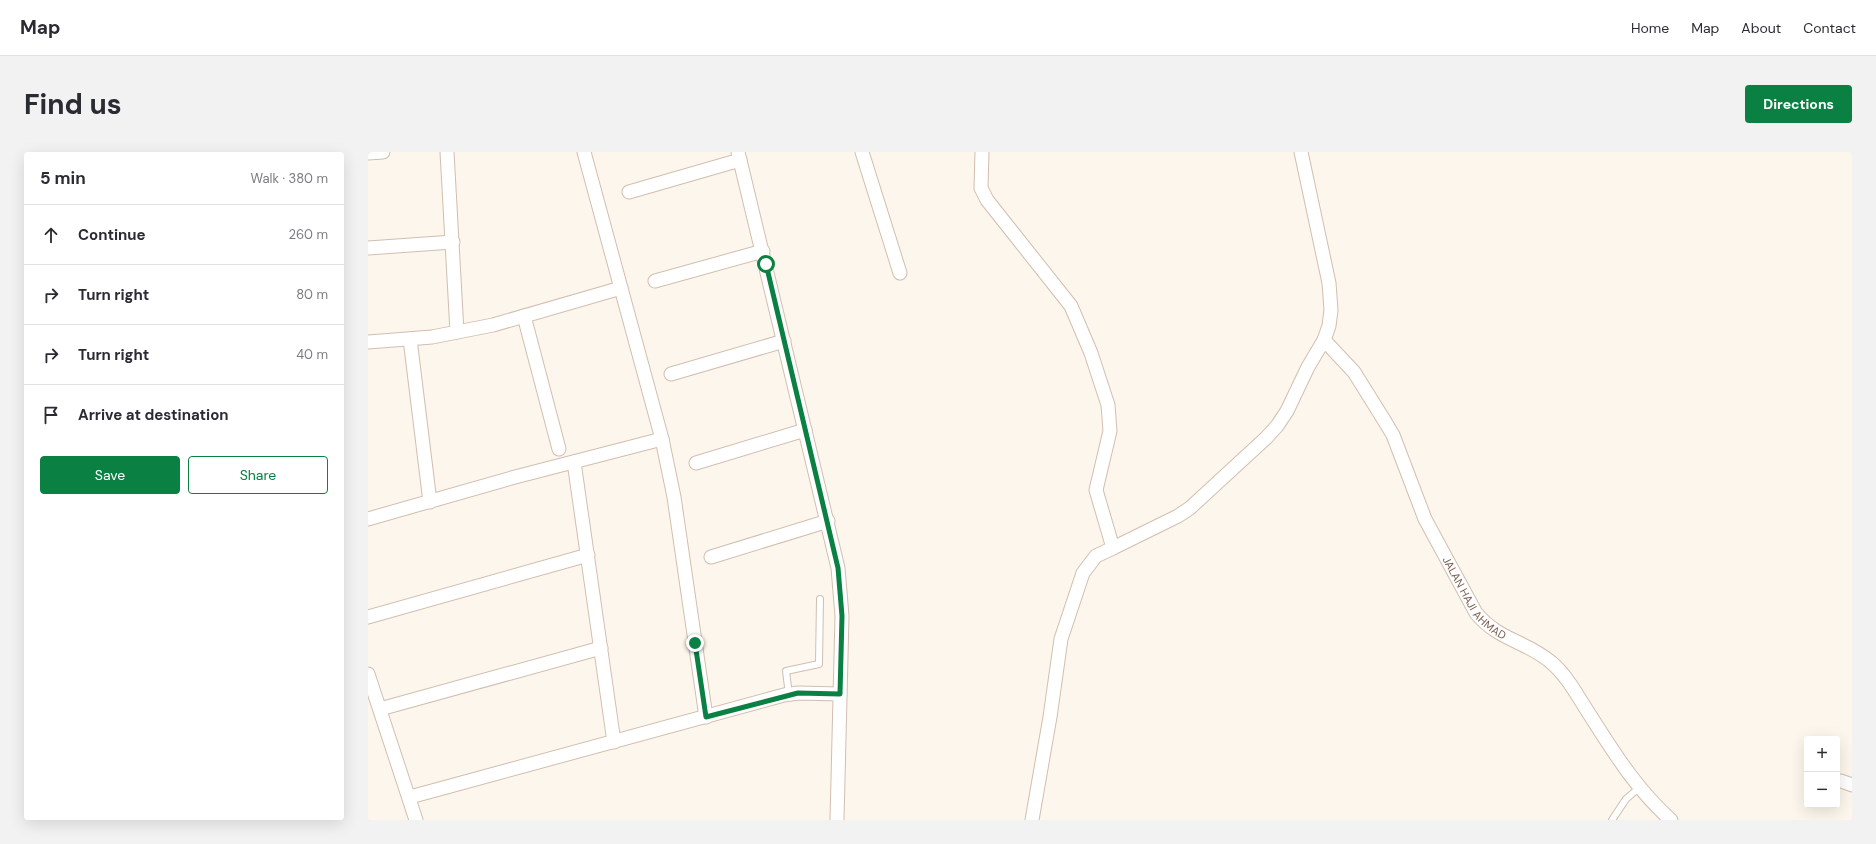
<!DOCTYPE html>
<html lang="en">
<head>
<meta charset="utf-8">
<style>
  :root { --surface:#fff; --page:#f2f2f3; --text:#2b2b33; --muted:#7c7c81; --line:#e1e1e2; --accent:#0b8043 }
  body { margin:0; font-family:"DM Sans",sans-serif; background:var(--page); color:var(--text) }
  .controls { position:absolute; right:12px; bottom:12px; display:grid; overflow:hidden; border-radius:4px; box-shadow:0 4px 16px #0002 }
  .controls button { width:36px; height:36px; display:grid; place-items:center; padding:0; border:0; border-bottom:1px solid var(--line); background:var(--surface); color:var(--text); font:20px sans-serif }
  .stop { position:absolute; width:12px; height:12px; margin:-9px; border:3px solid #0b8043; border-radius:50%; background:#fff }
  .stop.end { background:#0b8043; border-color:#fff; box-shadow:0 1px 4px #0008 }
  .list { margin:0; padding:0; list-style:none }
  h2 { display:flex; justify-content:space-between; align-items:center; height:52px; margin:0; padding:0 16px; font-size:17px }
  h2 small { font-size:13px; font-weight:400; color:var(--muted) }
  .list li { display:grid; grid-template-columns:26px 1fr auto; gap:12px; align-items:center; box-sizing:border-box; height:60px; padding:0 16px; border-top:1px solid var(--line) }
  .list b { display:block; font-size:15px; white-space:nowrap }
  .list em { font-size:13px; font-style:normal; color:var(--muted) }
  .actions { display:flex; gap:8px; padding:12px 16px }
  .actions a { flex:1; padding:9px 0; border:1px solid var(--accent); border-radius:4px; text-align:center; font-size:14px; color:var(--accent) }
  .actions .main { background:var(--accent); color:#fff }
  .icon { flex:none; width:22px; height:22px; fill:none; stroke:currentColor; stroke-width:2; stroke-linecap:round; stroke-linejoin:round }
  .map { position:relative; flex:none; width:1484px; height:668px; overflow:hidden; border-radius:4px }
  header { display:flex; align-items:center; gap:24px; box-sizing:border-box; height:56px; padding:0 20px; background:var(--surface); border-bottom:1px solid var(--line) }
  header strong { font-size:19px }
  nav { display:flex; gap:22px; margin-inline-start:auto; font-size:14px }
  .intro { display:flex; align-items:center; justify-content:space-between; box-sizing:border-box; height:96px; padding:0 24px }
  h1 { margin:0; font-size:28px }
  .button { padding:10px 18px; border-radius:4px; background:var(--accent); color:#fff; font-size:14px; font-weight:700 }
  main { display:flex; gap:24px; padding:0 24px }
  aside { flex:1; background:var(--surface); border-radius:4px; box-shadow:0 4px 16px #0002 }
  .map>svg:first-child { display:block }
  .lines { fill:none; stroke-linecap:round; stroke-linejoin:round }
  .lane-casing { stroke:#d1beb0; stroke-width:8 }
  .street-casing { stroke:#d1beb0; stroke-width:15 }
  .lane { stroke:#fff; stroke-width:6 }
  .street { stroke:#fff; stroke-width:13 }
  .route { stroke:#0b8043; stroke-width:5 }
  .labels { text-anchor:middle; stroke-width:3.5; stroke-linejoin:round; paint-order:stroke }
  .street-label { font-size:11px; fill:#7a5c4d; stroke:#fffaf3 }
</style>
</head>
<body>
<header>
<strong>Map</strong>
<nav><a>Home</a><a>Map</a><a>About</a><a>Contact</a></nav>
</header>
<div class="intro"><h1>Find us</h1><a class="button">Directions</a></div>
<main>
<aside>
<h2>5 min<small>Walk · 380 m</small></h2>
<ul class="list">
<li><svg class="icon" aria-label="ahead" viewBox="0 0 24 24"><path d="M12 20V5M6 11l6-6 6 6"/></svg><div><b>Continue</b></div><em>260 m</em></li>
<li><svg class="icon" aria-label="right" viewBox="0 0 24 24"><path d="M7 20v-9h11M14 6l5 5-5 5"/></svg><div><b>Turn right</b></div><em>80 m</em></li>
<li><svg class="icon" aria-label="right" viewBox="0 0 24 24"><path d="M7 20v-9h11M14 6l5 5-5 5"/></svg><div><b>Turn right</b></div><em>40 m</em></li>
<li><svg class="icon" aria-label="arrive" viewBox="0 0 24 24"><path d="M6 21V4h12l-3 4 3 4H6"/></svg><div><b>Arrive at destination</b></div></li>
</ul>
<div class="actions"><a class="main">Save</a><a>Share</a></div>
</aside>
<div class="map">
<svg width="1484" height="668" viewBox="0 0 1484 668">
  <rect width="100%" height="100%" fill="#fdf6ec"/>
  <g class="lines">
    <defs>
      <path id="lane" d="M421,543L418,519L451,512L452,447
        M1244,668L1258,647L1271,636"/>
      <g id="street">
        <path d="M79,0L89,180"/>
        <path d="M216,0L294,287L306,345L338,565"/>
        <path d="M370,0L470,416L474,464L469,668"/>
        <path d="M494,0L532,121"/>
        <path d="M614,0L613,36L619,48L703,154L723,201L740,253L742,279L728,338L745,396L728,404L715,421L693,487L682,565L664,668"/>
        <path d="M0,1L15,0"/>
        <path d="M261,40L372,8"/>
        <path d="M0,96L85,90"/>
        <path d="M287,129L395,99"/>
        <path d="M156,164L191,297"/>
        <path d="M42,187L62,350"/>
        <path id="s1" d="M956,188L986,220L1016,268L1025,283L1057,367L1108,461C1131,489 1159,489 1184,511C1199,524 1209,543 1220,560C1245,599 1268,637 1303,668"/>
        <path d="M0,190L64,185L125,173L253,136"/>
        <path d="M303,222L416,189"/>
        <path d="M206,310L246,590"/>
        <path d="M328,311L437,278"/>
        <path d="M0,367L147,325L294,287"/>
        <path d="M745,396L810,364L822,356L898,286L909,274L919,259L940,215L956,188L961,174L963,158L961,131L933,0"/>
        <path d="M343,405L460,369"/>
        <path d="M0,465L220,403"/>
        <path d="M0,522L48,668"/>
        <path d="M12,557L233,496"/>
        <path d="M1473,629L1484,633"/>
        <path d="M42,645L416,543L430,541L472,542"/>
      </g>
    </defs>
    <use href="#lane" class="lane-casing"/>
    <use href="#street" class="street-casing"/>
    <use href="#lane" class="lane"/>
    <use href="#street" class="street"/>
  </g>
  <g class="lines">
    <path class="route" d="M327,491L338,565L430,541L472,542L474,464L470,416L398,112"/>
  </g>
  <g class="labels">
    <g class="street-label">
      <text dy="4" stroke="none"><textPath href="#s1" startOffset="302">JALAN HAJI AHMAD</textPath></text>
    </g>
  </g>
</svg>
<div class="controls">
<button>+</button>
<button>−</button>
</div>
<div class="stop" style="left:398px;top:112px"></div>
<div class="stop end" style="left:327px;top:491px"></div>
</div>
</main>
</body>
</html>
